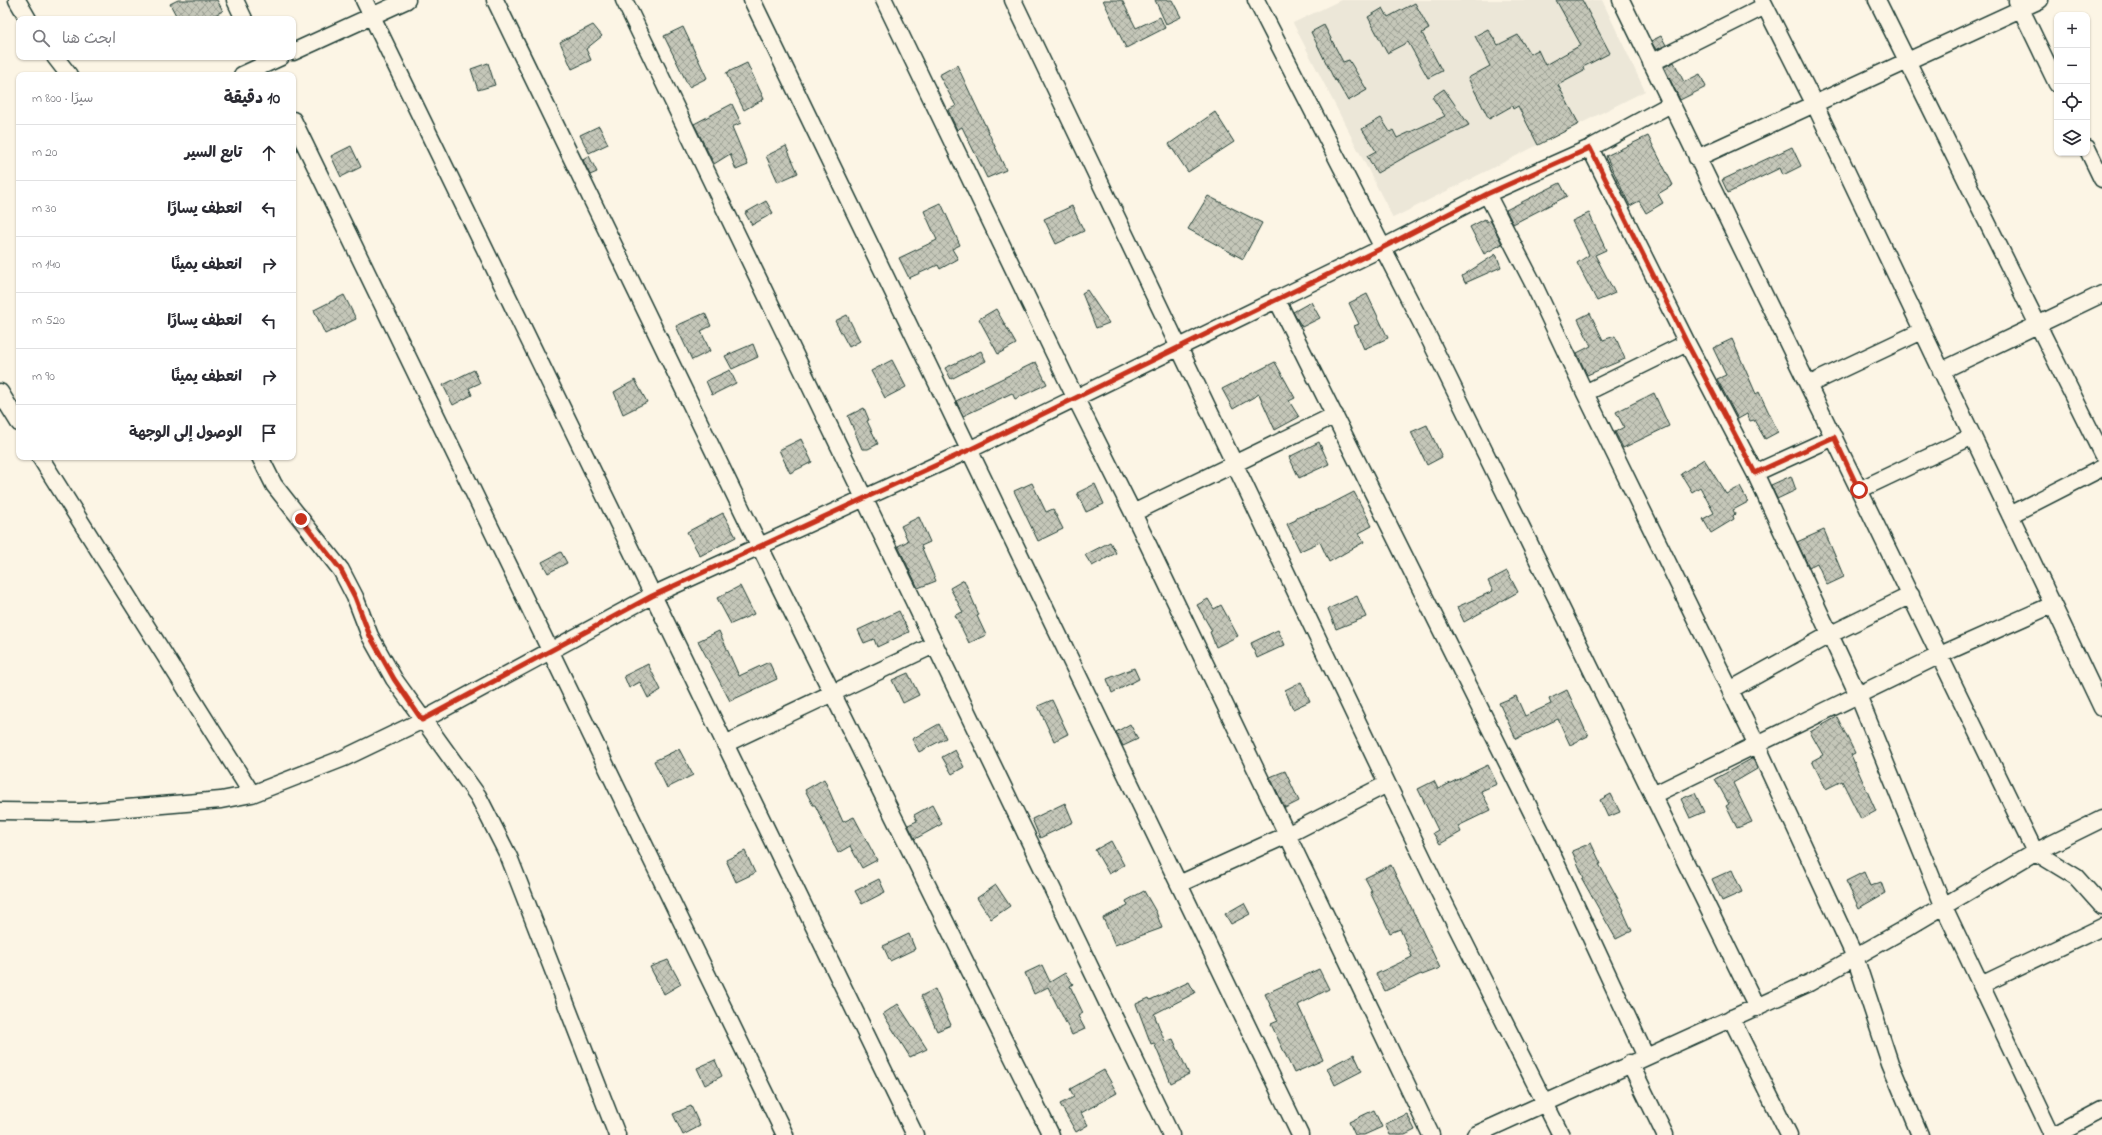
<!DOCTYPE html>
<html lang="ar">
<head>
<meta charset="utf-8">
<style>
  :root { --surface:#fff; --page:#f2f2f3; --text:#2b2b33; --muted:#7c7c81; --line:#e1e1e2 }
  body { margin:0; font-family:"Indie Flower","Playpen Sans Arabic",sans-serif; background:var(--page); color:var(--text); direction:rtl }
  .controls { position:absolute; right:12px; top:12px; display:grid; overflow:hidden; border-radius:8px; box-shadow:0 1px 3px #0004 }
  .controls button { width:36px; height:36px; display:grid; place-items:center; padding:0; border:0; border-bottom:1px solid var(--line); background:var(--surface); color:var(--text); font:20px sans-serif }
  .stop { position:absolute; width:12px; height:12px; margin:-9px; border:3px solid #c8321e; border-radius:50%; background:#fff }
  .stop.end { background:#c8321e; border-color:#fff; box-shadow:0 1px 4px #0008 }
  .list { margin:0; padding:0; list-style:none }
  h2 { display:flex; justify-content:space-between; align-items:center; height:52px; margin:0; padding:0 16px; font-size:17px }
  h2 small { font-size:13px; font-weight:400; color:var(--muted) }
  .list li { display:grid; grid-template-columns:26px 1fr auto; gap:12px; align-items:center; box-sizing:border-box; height:56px; padding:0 16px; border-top:1px solid var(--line) }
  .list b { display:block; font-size:15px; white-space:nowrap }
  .list em { font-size:13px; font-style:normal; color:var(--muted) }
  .icon { flex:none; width:22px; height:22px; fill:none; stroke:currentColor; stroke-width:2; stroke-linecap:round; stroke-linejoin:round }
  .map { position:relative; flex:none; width:2102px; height:1135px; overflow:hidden; direction:ltr }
  .search { position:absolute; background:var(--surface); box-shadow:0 1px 3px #0004; left:16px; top:16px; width:280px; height:44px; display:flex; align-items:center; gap:10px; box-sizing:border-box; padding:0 14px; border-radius:8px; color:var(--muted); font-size:15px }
  .panel { position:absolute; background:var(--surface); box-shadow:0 1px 3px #0004; left:16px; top:72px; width:280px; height:388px; border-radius:8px; direction:rtl }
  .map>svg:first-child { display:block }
  .built { fill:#ece7d8 }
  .building { fill:url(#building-cross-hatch); stroke:#1f3d34 }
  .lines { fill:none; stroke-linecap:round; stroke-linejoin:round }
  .minor-casing { stroke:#1f3d34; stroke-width:19 }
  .minor { stroke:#fcf5e5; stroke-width:16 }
  .route { stroke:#c8321e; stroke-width:5 }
</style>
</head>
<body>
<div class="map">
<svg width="2102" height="1135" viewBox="0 0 2102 1135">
  <defs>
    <pattern id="building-cross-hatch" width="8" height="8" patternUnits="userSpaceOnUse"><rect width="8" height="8" fill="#c5c7b9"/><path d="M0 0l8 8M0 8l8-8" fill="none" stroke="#9fa397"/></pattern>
  </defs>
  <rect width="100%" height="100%" fill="#fcf5e5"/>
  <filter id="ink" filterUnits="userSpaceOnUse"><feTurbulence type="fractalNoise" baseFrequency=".025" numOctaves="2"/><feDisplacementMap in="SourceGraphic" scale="8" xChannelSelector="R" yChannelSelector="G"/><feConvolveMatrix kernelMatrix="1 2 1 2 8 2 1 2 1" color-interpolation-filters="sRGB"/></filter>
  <g filter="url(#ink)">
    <path class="built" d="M1341,0H1602L1645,91L1393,218L1293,23Z"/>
    <path class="building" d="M178,0H217L223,11L206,19H178L170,4Z
      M1103,0H1122L1136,28L1160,17L1165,28L1126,48Z
      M1155,0H1172L1181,17L1166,24Z
      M1556,0H1582L1610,53L1583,67L1584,71L1558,85L1579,124L1538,145L1518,106L1513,109L1512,106L1489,119L1468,78L1490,66L1475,36L1488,29L1498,45L1518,35L1530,54L1538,50L1545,65L1581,45Z
      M1415,3L1429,29L1422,33L1442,71L1428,78L1408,42L1387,53L1368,17L1383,8L1388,17Z
      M593,25L602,36L586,49L591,60L572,69L560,42Z
      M1324,25L1343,62L1349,60L1367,90L1348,101L1336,80L1335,81L1311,32Z
      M683,27L707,78L689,87L664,36Z
      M1661,36L1666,45L1656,50L1651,41Z
      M1674,62L1684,82L1700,74L1706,87L1680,100L1664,67Z
      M488,63L495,85L478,90L471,69Z
      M747,63L764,99L744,110L726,73Z
      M957,65L1006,170L987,178L962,127L957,130L948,110L956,106L939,75Z
      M1444,89L1469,125L1405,157L1377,173L1367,156L1376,151L1362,129L1381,118L1390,132L1393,130L1397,138L1445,116L1432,97Z
      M732,104L741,123L732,127L748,165L736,170L730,154L714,164L694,124Z
      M1215,112L1234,142L1188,172L1169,144Z
      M599,126L608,144L589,153L580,135Z
      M1648,136L1673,185L1658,194L1663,203L1646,213L1639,201L1630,206L1606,156Z
      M351,146L361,167L341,177L331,156Z
      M786,146L798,173L778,182L766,156Z
      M1792,147L1801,166L1783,175L1780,168L1728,193L1722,180Z
      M589,156L597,172L590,175L583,160Z
      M1560,183L1567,196L1513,224L1506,210Z
      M1208,196L1262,223L1243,259L1188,229Z
      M766,201L773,213L752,225L745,213Z
      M941,203L960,245L952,249L958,259L940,269L938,265L909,278L899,258L937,240L924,211Z
      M1072,206L1084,231L1056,244L1044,219Z
      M1589,213L1606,250L1595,255L1615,293L1597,301L1577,263L1589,255L1572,221Z
      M1485,219L1487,222L1490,220L1502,244L1484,254L1470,227Z
      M1496,254L1501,267L1465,283L1462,276Z
      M1087,290L1109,323L1096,328L1082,293Z
      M1367,294L1388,338L1364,349L1354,326L1359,324L1349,303Z
      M344,295L356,319L325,334L314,310Z
      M1311,302L1320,318L1302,327L1293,312Z
      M996,309L1016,344L998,354L979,319Z
      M705,313L711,326L701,331L710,351L692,360L676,326Z
      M1590,313L1603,340L1615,336L1625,359L1587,375L1577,353L1591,346L1578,319Z
      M847,315L860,341L849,347L835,321Z
      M1732,339L1756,394L1759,392L1778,432L1765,439L1754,420L1750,421L1747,414L1738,419L1717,379L1726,375L1713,348Z
      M753,344L758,357L732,369L725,356Z
      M981,351L986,361L951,379L945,368Z
      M892,360L906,387L885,398L871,371Z
      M1036,362L1047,384L1015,399L1012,393L963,416L956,401Z
      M1275,362L1295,398L1289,401L1299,417L1275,430L1259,394L1233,409L1222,389Z
      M474,370L480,383L469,388L472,395L453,405L443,385Z
      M730,370L736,383L712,395L706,381Z
      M635,380L647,402L623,414L614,392Z
      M1654,393L1669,426L1623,448L1615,432L1624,427L1616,412Z
      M864,408L869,420L867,421L878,444L868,449H862L848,416Z
      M1427,425L1442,457L1427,465L1411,432Z
      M801,439L812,462L790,473L779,450Z
      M1319,442L1329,464L1299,478L1289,457Z
      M1704,459L1726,494L1740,487L1748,502L1733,510L1735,514L1733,516L1734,519L1711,533L1703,519L1714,513L1700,487L1692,492L1681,474Z
      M1791,476L1796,490L1777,499L1771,485Z
      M1032,483L1046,512L1053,509L1063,529L1038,541L1014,491Z
      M1095,484L1104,504L1086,512L1077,493Z
      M1354,492L1372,526L1359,533L1364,542L1329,562L1320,542L1300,551L1287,524L1296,520V518L1323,508Z
      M723,513L736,537L700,556L687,532Z
      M919,517L930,542L921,546L936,581L918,588L898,546L908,541L901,526Z
      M1824,530L1844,577L1827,585L1817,563L1809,567L1797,542Z
      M1110,542L1116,553L1092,566L1085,555Z
      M561,552L567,563L548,573L542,562Z
      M1507,571L1518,592L1464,622L1457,607L1493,591L1488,581Z
      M964,580L979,615L977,616L986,635L969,643L955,615L963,612L950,588Z
      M740,586L754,614L731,624L717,598Z
      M1357,596L1366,617L1336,629L1328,609Z
      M1208,599L1214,609L1221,605L1238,636L1216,647L1210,632L1212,631L1197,605Z
      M899,611L909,632L877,647L874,639L864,643L858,630Z
      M1278,630L1285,645L1257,658L1251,643Z
      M719,631L739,676L769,662L777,679L730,701L698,641Z
      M648,664L661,690L648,698L640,682L629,688L624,676Z
      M1134,668L1139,679L1112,693L1107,679Z
      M908,673L919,695L903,703L892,680Z
      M1301,682L1310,701L1293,709L1285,690Z
      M1567,690L1588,736L1570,745L1558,719L1516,739L1499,703L1516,696L1525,716L1551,704L1549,699Z
      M1052,700L1068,734L1054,741L1038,706Z
      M1837,717L1855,753L1851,755L1876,811L1861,819L1842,781L1826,789L1812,761L1823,755L1810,732Z
      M939,724L946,738L919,752L912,739Z
      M1130,724L1138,739L1123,746L1116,732Z
      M679,749L693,775L667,788L654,761Z
      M955,750L964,767L952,774L942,757Z
      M1753,758L1757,769L1733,783L1752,822L1737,828L1726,806L1729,804L1715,779Z
      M1488,765L1497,784L1481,791L1491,810L1458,826L1461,832L1440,844L1433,833L1438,830L1418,789L1434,781L1438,789Z
      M1285,771L1299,801L1285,808L1270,777Z
      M824,779L843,822L854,817L877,860L862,868L850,846L838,853L815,805H813L805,790Z
      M1695,793L1704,812L1690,818L1681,799Z
      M1611,794L1620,812L1608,817L1600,800Z
      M1065,803L1073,822L1040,838L1032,819Z
      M932,805L942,824L915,839L908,825L917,821L914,815Z
      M1111,841L1124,865L1109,874L1095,850Z
      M1591,843L1601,864H1599L1624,910L1623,911L1632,931L1616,939L1582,879L1584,878L1572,851Z
      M745,851L755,873L736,882L726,860Z
      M1391,865L1440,968L1422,975L1421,974L1385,991L1376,974L1412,957L1400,929L1390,933L1370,892L1372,891L1365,878Z
      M1732,870L1742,892L1722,901L1712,879Z
      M1864,872L1870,886L1881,882L1885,893L1859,908L1846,881Z
      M879,879L885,892L862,904L855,891Z
      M996,885L1010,906L991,919L977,898Z
      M1144,891L1156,912L1162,928L1115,945L1103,918L1128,906L1126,901Z
      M1244,903L1250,914L1231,924L1225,914Z
      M909,934L915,949L890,961L883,946Z
      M668,960L681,984L664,994L650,967Z
      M1042,965L1050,982L1065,973L1073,984L1070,986L1083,1013L1078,1016L1085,1029L1072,1035L1048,987L1034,994L1025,973Z
      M1319,969L1329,989L1298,1005L1323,1060L1294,1073L1271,1024L1278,1021L1265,994Z
      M1189,982L1195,993L1154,1014L1165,1042L1173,1039L1189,1074L1171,1083L1154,1043L1151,1044L1136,1004L1149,998L1150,1000Z
      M935,989L951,1025L937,1031L921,996Z
      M898,1004L927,1049L910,1057L883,1014Z
      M1354,1054L1362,1071L1335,1085L1327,1068Z
      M715,1060L722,1076L705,1085L697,1068Z
      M1104,1070L1117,1093L1081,1113L1088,1125L1076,1132L1060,1104L1074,1097L1070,1089Z
      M691,1106L700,1126L683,1135L673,1114Z
      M1374,1110L1382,1127L1364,1135H1355L1349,1122Z
      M1407,1114L1415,1130L1405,1135H1390L1385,1124Z"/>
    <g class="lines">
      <defs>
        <path id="minor" d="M17,0L28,19
          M235,0L244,19
          M364,0L915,1135
          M495,0L759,545L1051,1135
          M624,0L1171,1135
          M752,0L1300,1135
          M884,0L1075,397L1133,513L1431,1135
          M1013,0L1438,890L1561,1135
          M1256,0L1429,338L1757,1008
          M1621,0L2035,852L2076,877L2102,906
          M1762,0L1814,103L2102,708
          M1877,0L2102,454
          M2017,1L2057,84
          M293,52L407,0
          M55,57L69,75
          M1651,63L1765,6
          M242,75L281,57
          M293,120L785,1135
          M1590,148L1687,343L1755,473L1858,695L1943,905L2052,1135
          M2087,148L2102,179
          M1697,158L2040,0
          M1487,194L1535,287L1585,393L1757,745L1855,957L1890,1063L1920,1135
          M1276,298L1546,841L1646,1057
          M1941,371L2102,294
          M1808,385L1922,331
          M0,392L19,423
          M1585,393L1687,343
          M40,457L252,794
          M260,457L274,485L341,570L355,597L370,636L394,679L478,796L509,857L617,1135
          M1755,473L1834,437
          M1859,490L1973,436
          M1133,513L1335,415
          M2010,515L2102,468
          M1730,690L1829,635L1911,595
          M725,744L934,645
          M1653,795L1940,655L2052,605
          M0,811L80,812L221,800L252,794L344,758L423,720L653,595L969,450L1382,248L1487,194L1590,148L1671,104
          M1179,884L1287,835L1387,784
          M1981,985L2102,927
          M1731,1018L1789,1135
          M1630,1063L1665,1135
          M1475,1135L1809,983L1905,929L2035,852L2102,819
          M2055,1135L2102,1110"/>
      </defs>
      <use href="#minor" class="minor-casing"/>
      <use href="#minor" class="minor"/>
    </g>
  </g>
  <g class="lines" filter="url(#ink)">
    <path class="route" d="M301,519L341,570L355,597L370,636L394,679L422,720L652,596L969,450L1382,248L1487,194L1590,148L1687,343L1755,473L1834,437L1859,490"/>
  </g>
</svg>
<div class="controls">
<button>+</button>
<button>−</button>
<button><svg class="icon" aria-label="locate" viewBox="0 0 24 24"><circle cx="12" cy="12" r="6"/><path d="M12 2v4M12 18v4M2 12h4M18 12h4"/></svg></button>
<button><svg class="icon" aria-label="layers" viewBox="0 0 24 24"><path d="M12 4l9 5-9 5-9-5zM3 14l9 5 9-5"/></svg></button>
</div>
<div class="stop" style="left:1859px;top:490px"></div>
<div class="stop end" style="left:301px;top:519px"></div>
<div class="search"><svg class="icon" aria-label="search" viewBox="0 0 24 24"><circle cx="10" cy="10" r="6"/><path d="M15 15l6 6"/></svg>ابحث هنا</div>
<section class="panel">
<h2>10 دقيقة<small>سيرًا · 800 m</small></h2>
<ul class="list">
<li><svg class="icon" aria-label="ahead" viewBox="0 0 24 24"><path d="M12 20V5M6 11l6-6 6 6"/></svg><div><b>تابع السير</b></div><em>20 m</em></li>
<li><svg class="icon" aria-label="left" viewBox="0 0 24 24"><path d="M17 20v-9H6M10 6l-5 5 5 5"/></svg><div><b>انعطف يسارًا</b></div><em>30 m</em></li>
<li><svg class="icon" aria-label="right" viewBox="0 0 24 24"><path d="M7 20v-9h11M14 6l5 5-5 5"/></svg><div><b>انعطف يمينًا</b></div><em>140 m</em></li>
<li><svg class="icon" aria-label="left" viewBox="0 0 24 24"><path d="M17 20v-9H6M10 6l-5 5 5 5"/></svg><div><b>انعطف يسارًا</b></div><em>520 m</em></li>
<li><svg class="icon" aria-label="right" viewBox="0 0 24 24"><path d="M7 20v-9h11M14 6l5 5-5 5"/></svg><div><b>انعطف يمينًا</b></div><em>90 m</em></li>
<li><svg class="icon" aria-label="arrive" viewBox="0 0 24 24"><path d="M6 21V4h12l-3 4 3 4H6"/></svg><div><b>الوصول إلى الوجهة</b></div></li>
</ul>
</section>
</div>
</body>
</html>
